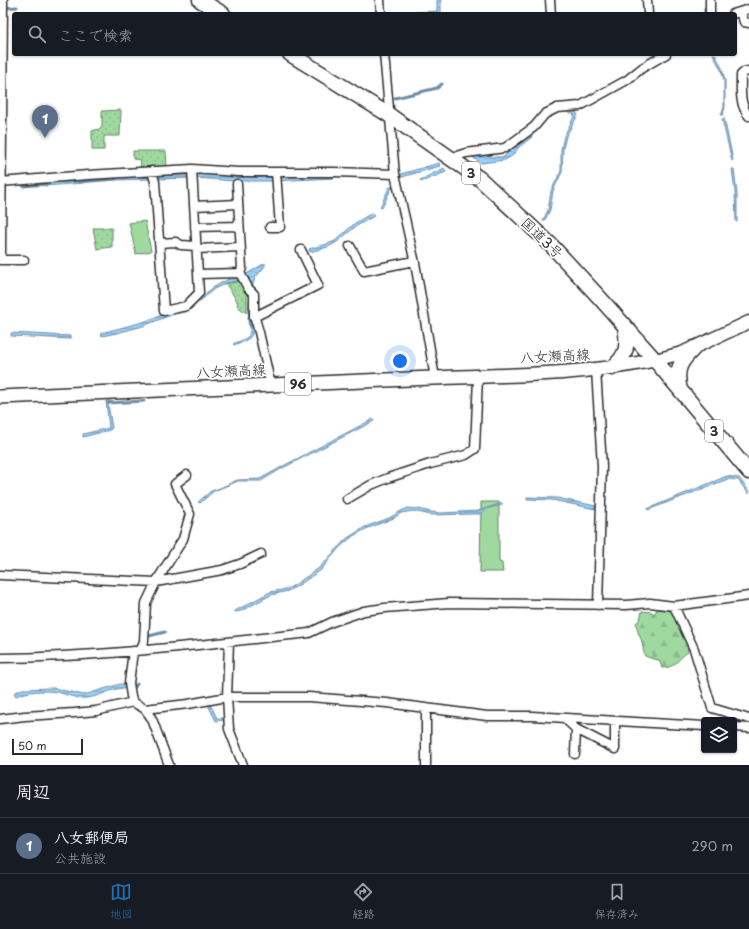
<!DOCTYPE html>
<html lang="ja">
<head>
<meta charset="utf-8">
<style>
  :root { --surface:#171b24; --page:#242831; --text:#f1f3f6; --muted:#9ea1a6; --line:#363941; --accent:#1f6fb2 }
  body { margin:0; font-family:"Playpen Sans","Klee One",sans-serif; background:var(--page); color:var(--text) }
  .controls { position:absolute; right:12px; bottom:12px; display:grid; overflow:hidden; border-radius:4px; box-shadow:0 1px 3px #0004 }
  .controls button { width:36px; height:36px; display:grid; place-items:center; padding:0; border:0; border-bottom:1px solid var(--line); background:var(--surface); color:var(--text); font:20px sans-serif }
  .scale { position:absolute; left:12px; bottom:10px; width:71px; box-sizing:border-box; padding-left:4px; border:2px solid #2b2b2b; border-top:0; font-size:11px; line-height:14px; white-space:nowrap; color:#2b2b2b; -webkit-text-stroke:3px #fff; paint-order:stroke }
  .you { position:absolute; left:400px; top:361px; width:14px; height:14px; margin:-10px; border:3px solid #fff; border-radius:50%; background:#1a73e8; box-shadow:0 0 0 6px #1a73e833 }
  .badge { display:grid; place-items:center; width:26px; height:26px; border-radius:50%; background:var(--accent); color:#fff; font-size:13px; font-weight:700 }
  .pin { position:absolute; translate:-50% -33px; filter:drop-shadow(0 1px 2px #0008) }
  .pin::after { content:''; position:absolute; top:21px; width:14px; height:12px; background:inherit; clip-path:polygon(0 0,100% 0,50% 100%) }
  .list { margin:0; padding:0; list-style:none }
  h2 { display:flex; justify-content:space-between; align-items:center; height:52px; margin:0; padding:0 16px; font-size:17px }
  h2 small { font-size:13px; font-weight:400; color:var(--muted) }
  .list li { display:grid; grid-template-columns:26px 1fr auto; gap:12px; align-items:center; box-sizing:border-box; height:56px; padding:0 16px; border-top:1px solid var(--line) }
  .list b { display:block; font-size:15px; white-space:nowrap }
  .list p { margin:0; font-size:13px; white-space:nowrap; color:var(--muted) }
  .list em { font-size:13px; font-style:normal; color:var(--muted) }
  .icon { flex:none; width:22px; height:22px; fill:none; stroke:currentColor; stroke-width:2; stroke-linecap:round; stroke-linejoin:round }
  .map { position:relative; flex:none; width:749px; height:765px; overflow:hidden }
  .search { position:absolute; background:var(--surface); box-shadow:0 1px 3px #0004; left:12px; right:12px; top:12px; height:44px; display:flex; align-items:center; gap:10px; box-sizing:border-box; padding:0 14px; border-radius:4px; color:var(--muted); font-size:15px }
  .sheet { height:108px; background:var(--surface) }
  nav { display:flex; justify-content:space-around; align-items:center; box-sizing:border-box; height:56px; border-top:1px solid var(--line); background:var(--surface); font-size:11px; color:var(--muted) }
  nav a { display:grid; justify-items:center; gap:2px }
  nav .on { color:var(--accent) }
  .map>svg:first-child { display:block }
  .grass { fill:#9fd9a0; stroke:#658266 }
  .forest { fill:url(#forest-firs); stroke:#658266 }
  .garden { fill:url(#garden-dots); stroke:#658266 }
  .water { fill:url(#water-rules); stroke:#6e8da6 }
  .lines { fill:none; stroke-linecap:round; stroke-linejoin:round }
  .stream { stroke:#6e8da6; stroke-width:3 }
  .minor-casing { stroke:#2b2b2b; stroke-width:11 }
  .tertiary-casing { stroke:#2b2b2b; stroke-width:13 }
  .secondary-casing { stroke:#2b2b2b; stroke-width:15 }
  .primary-casing { stroke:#2b2b2b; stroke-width:16 }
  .trunk-casing { stroke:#2b2b2b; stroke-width:17 }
  .minor { stroke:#fff; stroke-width:8 }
  .tertiary { stroke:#fff; stroke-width:10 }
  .secondary { stroke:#fff; stroke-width:12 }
  .primary { stroke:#fff; stroke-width:13 }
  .trunk { stroke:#fff; stroke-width:14 }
  .labels { text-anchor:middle; stroke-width:3.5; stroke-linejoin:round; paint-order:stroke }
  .shield { fill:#fff; stroke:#6b6b6b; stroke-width:1 }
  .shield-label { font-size:13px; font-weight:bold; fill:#2b2b2b }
  .street-label { font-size:14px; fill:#2b2b2b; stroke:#fff }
</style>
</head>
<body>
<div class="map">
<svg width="749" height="765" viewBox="0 0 749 765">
  <defs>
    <pattern id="forest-firs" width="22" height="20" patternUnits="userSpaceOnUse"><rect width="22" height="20" fill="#9fd9a0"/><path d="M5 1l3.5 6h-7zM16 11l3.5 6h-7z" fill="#89ba8a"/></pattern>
    <pattern id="garden-dots" width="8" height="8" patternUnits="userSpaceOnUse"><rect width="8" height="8" fill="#9fd9a0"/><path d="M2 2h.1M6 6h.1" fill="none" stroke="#89ba8a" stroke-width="1.8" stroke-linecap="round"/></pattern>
    <pattern id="water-rules" width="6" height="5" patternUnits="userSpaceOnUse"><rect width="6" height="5" fill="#9acff8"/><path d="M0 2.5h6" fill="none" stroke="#85b2d5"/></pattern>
  </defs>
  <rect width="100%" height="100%" fill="#fff"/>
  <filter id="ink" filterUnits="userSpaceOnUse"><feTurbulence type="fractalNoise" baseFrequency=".025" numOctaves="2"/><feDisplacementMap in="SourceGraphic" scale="8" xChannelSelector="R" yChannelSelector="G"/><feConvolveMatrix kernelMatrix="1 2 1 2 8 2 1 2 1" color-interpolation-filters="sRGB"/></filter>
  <g filter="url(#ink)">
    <path class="grass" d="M145,221L151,251L136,254L129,223Z
      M481,502H499V562L502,563L503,572H480Z"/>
    <path class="forest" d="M659,607L669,609C672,615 674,615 677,619C683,626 687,642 688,652C677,659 676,668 662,668L659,660L653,659L645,656C643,651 643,645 641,639C638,633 637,629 636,623L640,619L642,611L652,612L654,614Z"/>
    <path class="garden" d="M121,110L120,136H104V150H92V131L102,128V111Z
      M133,151H166L167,168L140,169L141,160L133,159Z
      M93,228H112V247L97,249Z
      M240,281L247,294V313L238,307L237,301L226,284Z"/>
    <path class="water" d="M437,0H441V14H387V13L437,11Z
      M713,54H715L722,68L725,80V107L723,115H721L724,107V80L721,70Z
      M570,111L576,112L578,115L566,136L563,149L562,172L553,191L550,210L545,220H543L548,210L551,191L561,171V149L564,136L575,115C555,105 546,119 535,133L533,132C549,115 547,113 570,111Z
      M724,118L733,160L732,161L722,119Z
      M529,134L532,137L519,147L512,156L505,160L481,163L472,157L488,154L491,157H504L510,149Z
      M439,163L440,166L402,177L401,174Z
      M444,168L446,172L421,182L420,180Z
      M732,169H734L737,194V222H736L735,192Z
      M201,174L257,177L334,174V178L273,181H234L196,178L113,180V178L158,175L188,176Z
      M83,181V183L45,186V183Z
      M394,185L395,187L391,189L382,208L380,207L389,188Z
      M372,213L374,216L355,227L337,242L328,247L310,252L309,249L327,244L335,241L355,223Z
      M265,263V266L255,278L252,287L250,285L249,278H246L245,275Z
      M238,278L239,280L227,283L214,289L189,311L171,315L143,326L117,333L102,336L101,333L143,322L193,304L211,289L221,283L229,279Z
      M250,320C257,338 249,339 234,345L233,344C246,338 254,338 248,321Z
      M11,333L70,336V339L11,336Z
      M106,401H111V404H108L112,428L110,430L83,437V434L109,428Z
      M373,419L374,421L281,469L261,481H238L214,491L200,503L198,502L211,491L220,488L237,480L260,479L285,465Z
      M727,476L739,478L749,491V494L738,480L728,479L648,510L647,509Z
      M527,497L557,498L596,506L595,509L552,500L527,499Z
      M502,503V505L489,508L480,514H474L431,515L413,511L401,513L394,518L366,529L353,536L339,548L321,570L299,585L288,591L271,595L241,611L235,612V611L270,592L287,589L296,584L319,568L346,539L365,527L389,518L403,510L408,508L419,509L431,512L441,513L478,511Z
      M120,684H125V688C111,688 100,697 86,698C76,699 66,694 56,692C44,690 27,691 16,696L14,693L22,689L53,688L84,695Z
      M210,704L217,718H223L224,720L216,721L208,705Z"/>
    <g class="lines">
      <path class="stream" d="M3,8L17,7
        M705,9V14
        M395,98L437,88L442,84
        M79,182L116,179
        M23,186L48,184
        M250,325L249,320L251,292
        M108,403L144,401
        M149,636L165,632
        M134,688L137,684"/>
      <defs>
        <path id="minor" d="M380,0L381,14
          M550,0L551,14
          M647,0L648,14
          M710,0V14
          M741,12L744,22L749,23
          M733,14L749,9
          M384,54L395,174L415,263L435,378
          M749,71L744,72L741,75C741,89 739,105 749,116
          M450,158L466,153L505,148L534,127L545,114L557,108L580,106L627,80L642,68L666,54
          M192,169L198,274L240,273L248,288L254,294V315L259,332L271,386
          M152,171L155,182L164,311L186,306L199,293L198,274
          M0,182L88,175L192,169L238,172H334L395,174
          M237,184L242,268L240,273
          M194,206L238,204
          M195,227L239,226
          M270,227H280L276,172
          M159,243L176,242L181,245L196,246
          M350,246L364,271L414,261
          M197,249L240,247
          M0,260H24
          M254,317L318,285L301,250
          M596,370L602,466L598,605
          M347,499L371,485L388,478L430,464L466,455L475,449L478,377
          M0,575L156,582L222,570L240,564L261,554
          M674,606L694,649L712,708L749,719
          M229,642L227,697L229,729L243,765
          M141,650L144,641L146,603L156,582L183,539L190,514L175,484L187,475
          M133,651L129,683L131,696L133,702L145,709L152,719L169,765
          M0,658C103,657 206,644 309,633L332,622L364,611L385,608L449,603L626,605L650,603L674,606L749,596
          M426,708V765
          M145,709L188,704L227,697H309L387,703L487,716H532L704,726
          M564,718L576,729L615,749V721
          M0,719L25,716L74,713L96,711L133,702
          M734,727L749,728
          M575,754L576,729"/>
        <path id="tertiary" d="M0,254L2,0"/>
        <path id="secondary" d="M655,360L682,353L749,322"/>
        <path id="primary" d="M0,397C136,392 272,385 409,379C490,375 575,377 655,360"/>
        <path id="trunk" d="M200,0L223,14
          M290,54L389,115L480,179L551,245L599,297L655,360L749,472
          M612,368C628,355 628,345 625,326
          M680,390C675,369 680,362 694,348"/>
      </defs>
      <use href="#minor" class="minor-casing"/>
      <use href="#tertiary" class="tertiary-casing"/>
      <use href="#secondary" class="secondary-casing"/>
      <use href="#primary" class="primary-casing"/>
      <use href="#trunk" class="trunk-casing"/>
      <use href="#minor" class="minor"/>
      <use href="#tertiary" class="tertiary"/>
      <use href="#secondary" class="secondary"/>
      <use href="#primary" class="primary"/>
      <use href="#trunk" class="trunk"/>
    </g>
  </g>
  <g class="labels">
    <g class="shield">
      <rect x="462" y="162" width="18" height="22" rx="3"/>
      <rect x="285" y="373" width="26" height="22" rx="3"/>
      <rect x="705" y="420" width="18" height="22" rx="3"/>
    </g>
    <g class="shield-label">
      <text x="471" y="178">3</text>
      <text x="298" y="389">96</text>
      <text x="714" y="436">3</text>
    </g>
    <g class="street-label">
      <text transform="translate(542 238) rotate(44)" y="5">国道3号</text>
      <text transform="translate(555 356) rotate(-3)" y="5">八女瀬高線</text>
      <text transform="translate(231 371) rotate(-3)" y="5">八女瀬高線</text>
    </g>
  </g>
</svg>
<div class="controls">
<button><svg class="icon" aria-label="layers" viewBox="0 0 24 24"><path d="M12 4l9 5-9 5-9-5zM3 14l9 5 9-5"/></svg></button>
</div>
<div class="scale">50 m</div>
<div class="you"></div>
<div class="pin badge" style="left:45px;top:138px;background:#5c6f8a">1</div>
<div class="search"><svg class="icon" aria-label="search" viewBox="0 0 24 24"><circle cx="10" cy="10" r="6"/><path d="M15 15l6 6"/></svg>ここで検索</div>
</div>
<section class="sheet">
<h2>周辺<small></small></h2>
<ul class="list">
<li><span class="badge" style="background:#5c6f8a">1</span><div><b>八女郵便局</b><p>公共施設</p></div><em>290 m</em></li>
</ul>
</section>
<nav>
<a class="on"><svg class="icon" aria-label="map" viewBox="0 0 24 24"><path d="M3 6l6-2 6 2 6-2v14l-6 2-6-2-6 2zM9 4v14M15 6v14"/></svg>地図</a>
<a><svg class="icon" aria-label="directions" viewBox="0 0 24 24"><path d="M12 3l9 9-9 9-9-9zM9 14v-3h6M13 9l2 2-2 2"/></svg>経路</a>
<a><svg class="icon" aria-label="saved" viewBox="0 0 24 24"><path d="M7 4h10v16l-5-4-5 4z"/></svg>保存済み</a>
</nav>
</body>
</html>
